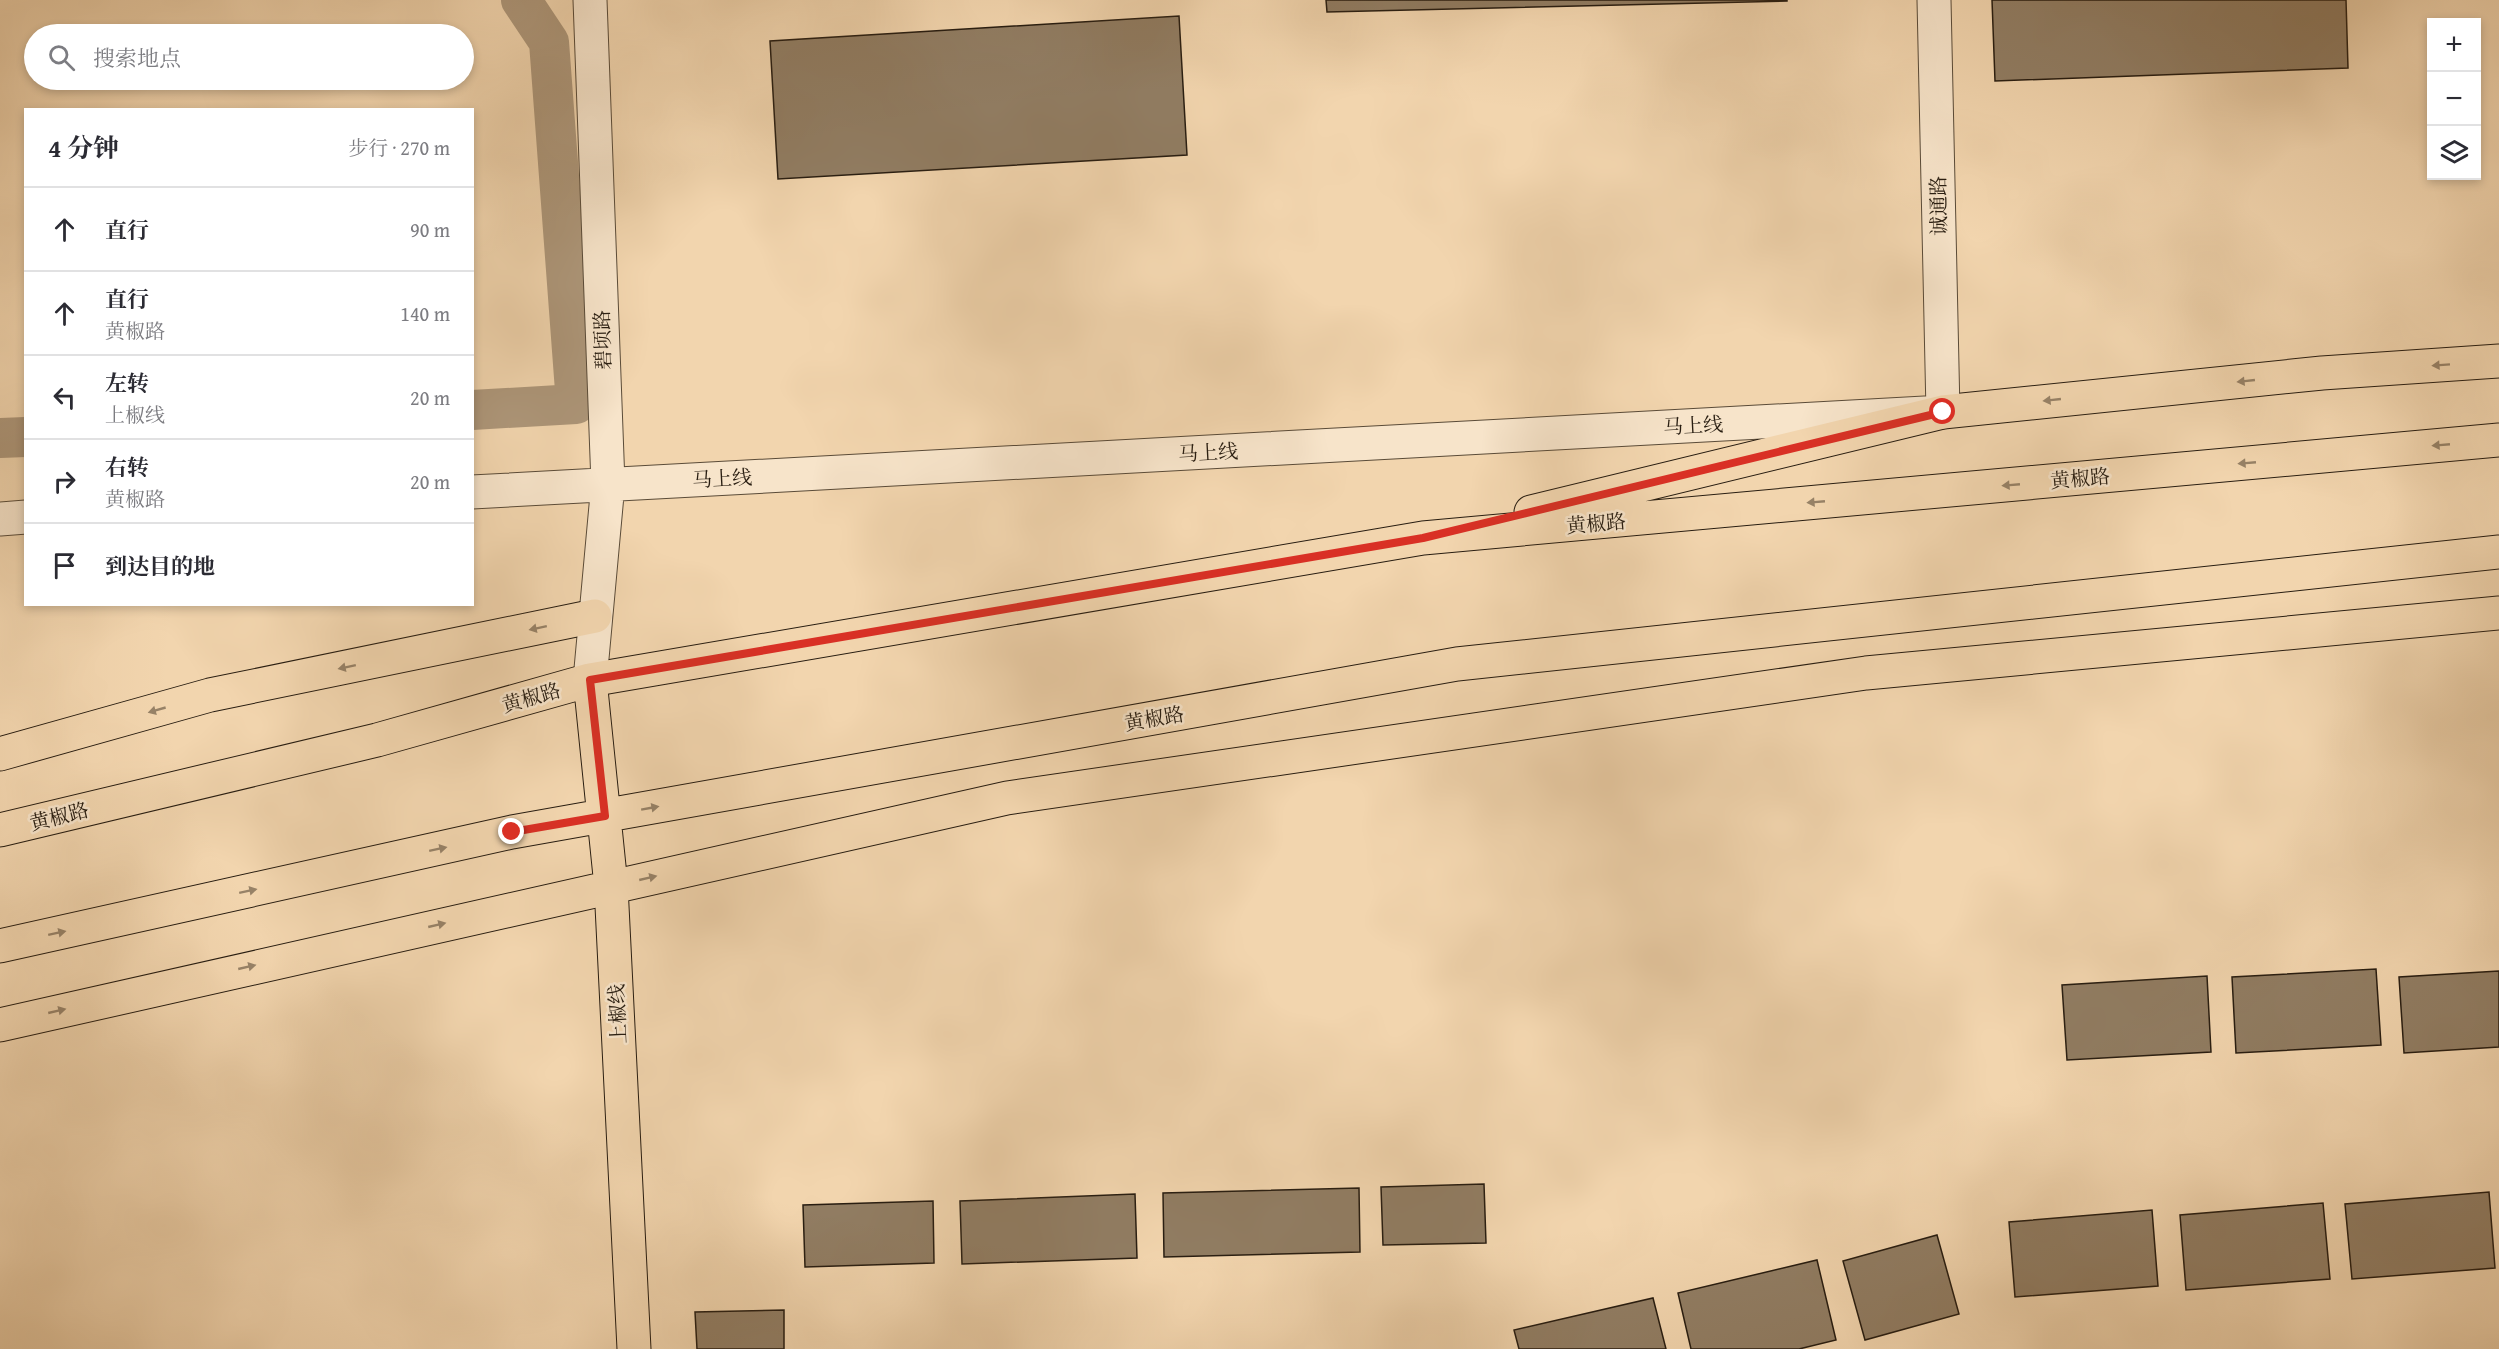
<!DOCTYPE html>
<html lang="zh">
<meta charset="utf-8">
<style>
body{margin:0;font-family:"Gentium Book Plus","Noto Serif SC",serif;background:#f2f2f3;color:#2b2b33}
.controls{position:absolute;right:18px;top:18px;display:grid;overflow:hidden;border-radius:0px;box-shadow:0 3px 9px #0003}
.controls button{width:54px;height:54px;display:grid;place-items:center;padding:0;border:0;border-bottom:2px solid #e1e1e2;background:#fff;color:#2b2b33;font:30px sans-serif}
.stop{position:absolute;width:18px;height:18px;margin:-14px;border:4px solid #d93025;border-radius:50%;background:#fff}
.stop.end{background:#d93025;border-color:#fff;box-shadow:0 2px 6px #0008}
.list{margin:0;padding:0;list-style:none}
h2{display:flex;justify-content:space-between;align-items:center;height:78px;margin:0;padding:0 24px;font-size:26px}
h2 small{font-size:20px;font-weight:400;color:#7c7c81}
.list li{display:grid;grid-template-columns:39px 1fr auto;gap:18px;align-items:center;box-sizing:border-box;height:84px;padding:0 24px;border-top:2px solid #e1e1e2}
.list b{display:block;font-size:22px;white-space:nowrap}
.list p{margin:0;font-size:20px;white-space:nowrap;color:#7c7c81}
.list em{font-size:20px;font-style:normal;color:#7c7c81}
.icon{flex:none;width:33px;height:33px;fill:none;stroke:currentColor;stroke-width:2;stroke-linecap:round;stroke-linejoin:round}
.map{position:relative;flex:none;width:2499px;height:1349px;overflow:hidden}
.search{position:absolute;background:#fff;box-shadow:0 3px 9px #0003;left:24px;top:24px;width:450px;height:66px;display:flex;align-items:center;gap:15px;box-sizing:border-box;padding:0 21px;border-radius:33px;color:#7c7c81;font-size:22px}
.panel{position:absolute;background:#fff;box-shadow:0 3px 9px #0003;left:24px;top:108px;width:450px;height:498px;border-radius:0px}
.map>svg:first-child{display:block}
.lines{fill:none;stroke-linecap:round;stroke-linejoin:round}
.canal{stroke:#ad9679;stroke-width:40}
.building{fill:#917d63;stroke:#281d11;stroke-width:1.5}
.minor-casing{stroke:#5a4b38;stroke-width:35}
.major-casing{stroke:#281d11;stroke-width:35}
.minor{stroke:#f7e4ca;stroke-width:33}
.major{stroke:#f2d5ae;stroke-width:33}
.oneway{fill:#978267}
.route{stroke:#d93025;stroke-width:8}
.labels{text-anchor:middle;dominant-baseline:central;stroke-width:5;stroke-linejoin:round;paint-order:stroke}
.street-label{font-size:20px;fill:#281d11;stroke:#f7e4ca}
</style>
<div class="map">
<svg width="2499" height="1349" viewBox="0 0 2499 1349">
<rect width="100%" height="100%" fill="#f2d5ae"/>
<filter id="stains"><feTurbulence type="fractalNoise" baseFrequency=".00333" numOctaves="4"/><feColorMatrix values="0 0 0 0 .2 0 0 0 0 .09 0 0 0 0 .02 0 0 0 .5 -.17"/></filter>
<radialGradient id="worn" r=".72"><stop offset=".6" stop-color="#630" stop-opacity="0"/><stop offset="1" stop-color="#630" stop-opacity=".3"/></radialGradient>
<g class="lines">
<path class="canal" d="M 472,410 L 576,404 L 549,42 L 521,0
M 0,438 L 26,437"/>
</g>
<path class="building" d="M 1326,0 L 1787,0 L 1787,1 L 1327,12 Z
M 1992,0 L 2346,0 L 2348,68 L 1995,81 Z
M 1179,16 L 1187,155 L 778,179 L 770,41 Z
M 2376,969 L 2381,1045 L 2236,1053 L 2232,977 Z
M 2499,971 L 2499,1047 L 2404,1053 L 2399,977 Z
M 2207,976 L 2211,1052 L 2067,1060 L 2062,985 Z
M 1484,1184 L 1486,1243 L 1383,1245 L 1381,1187 Z
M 1359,1188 L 1360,1252 L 1164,1257 L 1163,1193 Z
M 2489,1192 L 2495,1268 L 2352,1279 L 2345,1204 Z
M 1135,1194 L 1137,1258 L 962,1264 L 960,1201 Z
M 933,1201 L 934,1263 L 805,1267 L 803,1205 Z
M 2323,1203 L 2330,1279 L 2186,1290 L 2180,1215 Z
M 2152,1210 L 2158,1286 L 2015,1297 L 2009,1222 Z
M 1937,1235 L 1959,1314 L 1865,1340 L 1843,1261 Z
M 1817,1260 L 1836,1340 L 1799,1349 L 1691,1349 L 1678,1293 Z
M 1653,1298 L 1666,1349 L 1519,1349 L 1514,1330 Z
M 784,1310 L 784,1349 L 697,1349 L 695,1312 Z"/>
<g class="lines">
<g class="minor-casing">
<path id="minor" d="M 472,492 L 1943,412 L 1934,0
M 0,519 L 26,517
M 590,680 L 608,484 L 590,0"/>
</g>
<g class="major-casing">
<path id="major" d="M 1531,512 L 1943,412 L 2322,373 L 2499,361
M 590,680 L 611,886 L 634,1349
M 0,754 L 210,695 L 595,616
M 0,830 L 377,740 L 590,680 L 1423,538 L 2499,440
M 0,946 L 512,832 L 1457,664 L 2499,552
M 0,1025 L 1007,798 L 1866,673 L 2499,613"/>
</g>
<use href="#minor" class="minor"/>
<use href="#major" class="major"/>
</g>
<defs><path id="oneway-solid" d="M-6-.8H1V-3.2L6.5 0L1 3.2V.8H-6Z" transform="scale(1.5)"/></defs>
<g class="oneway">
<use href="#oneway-solid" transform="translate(2441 365) rotate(176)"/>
<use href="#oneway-solid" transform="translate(2246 381) rotate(174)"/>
<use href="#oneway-solid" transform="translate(2052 400) rotate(174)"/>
<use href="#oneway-solid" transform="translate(2441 445) rotate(175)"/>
<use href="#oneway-solid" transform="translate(2247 463) rotate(175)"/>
<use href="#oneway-solid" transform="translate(2011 485) rotate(175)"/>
<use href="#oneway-solid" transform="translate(1816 502) rotate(175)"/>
<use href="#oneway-solid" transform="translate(538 628) rotate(168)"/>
<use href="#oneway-solid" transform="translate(347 667) rotate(168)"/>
<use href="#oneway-solid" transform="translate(157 710) rotate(164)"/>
<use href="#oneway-solid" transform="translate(650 808) rotate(-10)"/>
<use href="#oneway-solid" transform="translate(438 849) rotate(-12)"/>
<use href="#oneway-solid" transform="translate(648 878) rotate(-13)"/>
<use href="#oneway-solid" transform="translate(248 891) rotate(-12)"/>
<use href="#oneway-solid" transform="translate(437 925) rotate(-13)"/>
<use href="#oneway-solid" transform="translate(57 933) rotate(-12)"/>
<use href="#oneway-solid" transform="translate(247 967) rotate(-13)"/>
<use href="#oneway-solid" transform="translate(57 1011) rotate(-13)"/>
</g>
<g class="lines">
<path class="route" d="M 512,832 L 605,816 L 590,680 L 1423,538 L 1943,412"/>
</g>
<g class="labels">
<g class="street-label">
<text transform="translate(1938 206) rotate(-91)">诚通路</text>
<text transform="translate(602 340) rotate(-92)">碧顷路</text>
<text transform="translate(1693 425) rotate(-3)">马上线</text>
<text transform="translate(1208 452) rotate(-3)">马上线</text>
<text transform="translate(722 478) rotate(-3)">马上线</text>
<text transform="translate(2080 478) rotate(-5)">黄椒路</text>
<text transform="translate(1596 523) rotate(-5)">黄椒路</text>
<text transform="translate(531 697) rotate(-16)">黄椒路</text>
<text transform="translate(1154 718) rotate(-10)">黄椒路</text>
<text transform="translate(59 816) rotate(-14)">黄椒路</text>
<text transform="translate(617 1014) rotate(-93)">上椒线</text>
</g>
</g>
<rect width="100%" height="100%" filter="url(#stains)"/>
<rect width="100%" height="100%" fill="url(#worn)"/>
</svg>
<div class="controls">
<button>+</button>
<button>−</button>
<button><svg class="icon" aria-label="layers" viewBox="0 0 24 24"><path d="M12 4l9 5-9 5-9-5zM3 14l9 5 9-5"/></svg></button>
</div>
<div class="stop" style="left:1943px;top:412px"></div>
<div class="stop end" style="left:512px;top:832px"></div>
<div class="search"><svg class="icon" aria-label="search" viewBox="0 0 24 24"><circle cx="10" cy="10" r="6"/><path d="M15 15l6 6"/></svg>搜索地点</div>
<section class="panel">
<h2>4 分钟<small>步行 · 270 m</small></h2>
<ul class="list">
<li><svg class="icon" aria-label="ahead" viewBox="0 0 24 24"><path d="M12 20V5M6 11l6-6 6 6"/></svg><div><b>直行</b></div><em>90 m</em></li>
<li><svg class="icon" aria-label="ahead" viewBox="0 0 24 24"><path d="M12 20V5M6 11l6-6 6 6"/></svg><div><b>直行</b><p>黄椒路</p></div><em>140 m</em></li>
<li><svg class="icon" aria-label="left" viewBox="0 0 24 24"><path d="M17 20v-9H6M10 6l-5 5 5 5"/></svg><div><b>左转</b><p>上椒线</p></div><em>20 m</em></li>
<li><svg class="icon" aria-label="right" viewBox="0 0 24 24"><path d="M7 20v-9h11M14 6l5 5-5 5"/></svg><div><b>右转</b><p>黄椒路</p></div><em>20 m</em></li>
<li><svg class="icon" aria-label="arrive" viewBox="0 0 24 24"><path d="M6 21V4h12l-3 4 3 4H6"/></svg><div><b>到达目的地</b></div></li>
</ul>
</section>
</div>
